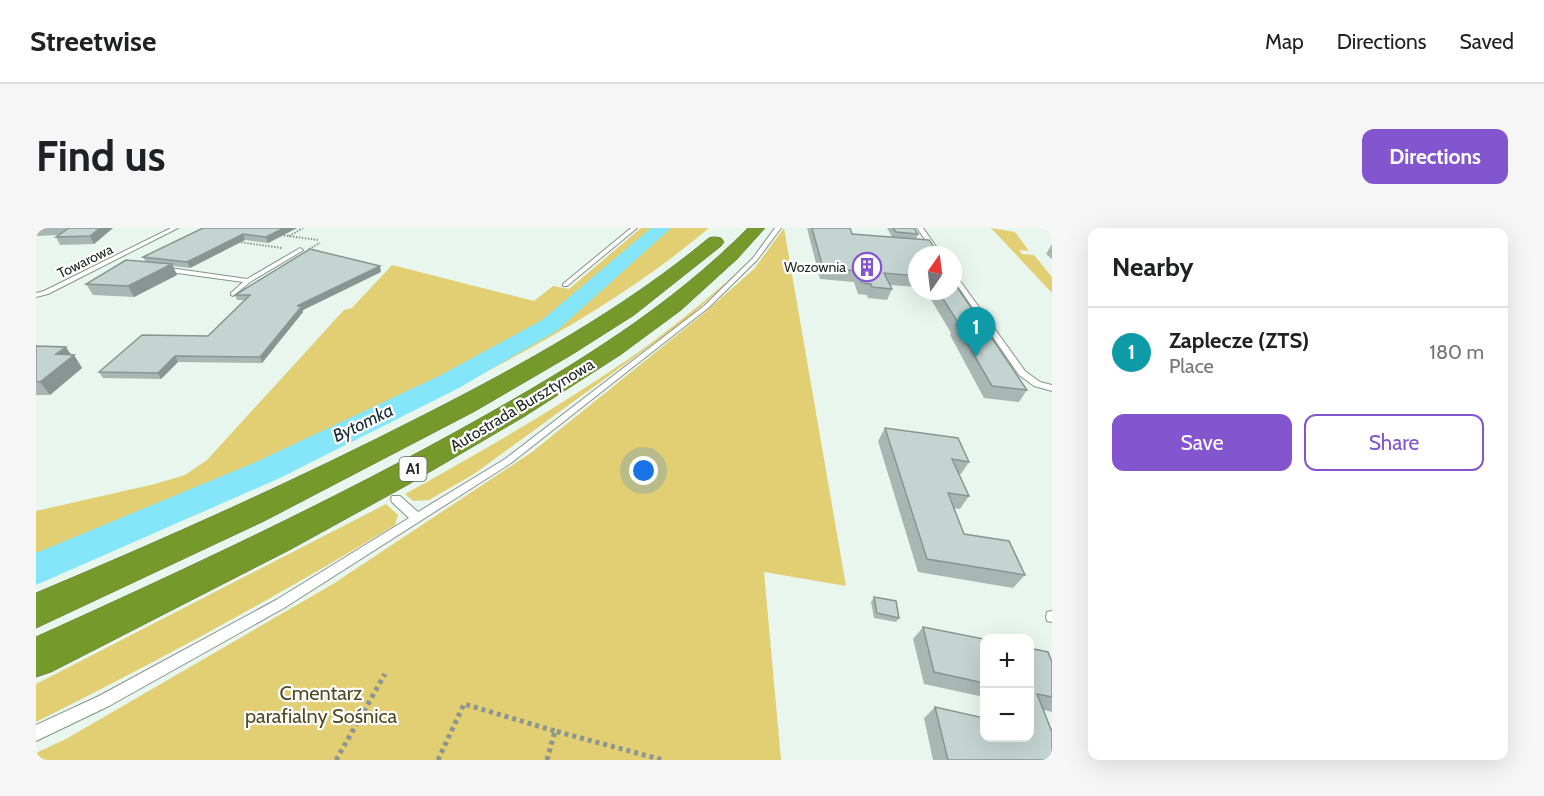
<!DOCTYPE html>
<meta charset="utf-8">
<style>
body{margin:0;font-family:Cabin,sans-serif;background:#f6f6f6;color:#202124}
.controls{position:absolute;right:18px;bottom:18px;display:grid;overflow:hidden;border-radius:12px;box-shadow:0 6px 24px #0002}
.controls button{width:54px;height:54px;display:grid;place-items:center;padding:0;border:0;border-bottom:2px solid #e0e0e0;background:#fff;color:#202124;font:30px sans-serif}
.compass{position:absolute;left:872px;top:18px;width:54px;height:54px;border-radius:50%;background:#fff;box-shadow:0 6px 24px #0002;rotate:14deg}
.you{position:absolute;left:608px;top:243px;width:21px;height:21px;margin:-15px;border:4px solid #fff;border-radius:50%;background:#1a73e8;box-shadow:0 0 0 9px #1a73e833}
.badge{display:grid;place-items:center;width:39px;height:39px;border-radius:50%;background:#8355ce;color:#fff;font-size:20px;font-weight:700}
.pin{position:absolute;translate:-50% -50px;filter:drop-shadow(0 2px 3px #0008)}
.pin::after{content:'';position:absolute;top:32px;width:21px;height:18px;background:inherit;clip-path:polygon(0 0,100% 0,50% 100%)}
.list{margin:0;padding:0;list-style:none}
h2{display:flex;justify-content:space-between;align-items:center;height:78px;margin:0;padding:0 24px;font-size:26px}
h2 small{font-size:20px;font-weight:400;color:#757577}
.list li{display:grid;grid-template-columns:39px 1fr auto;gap:18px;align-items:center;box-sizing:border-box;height:90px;padding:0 24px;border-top:2px solid #e0e0e0}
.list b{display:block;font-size:22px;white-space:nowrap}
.list p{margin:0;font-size:20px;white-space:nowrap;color:#757577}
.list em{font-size:20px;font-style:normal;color:#757577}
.actions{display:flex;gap:12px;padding:18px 24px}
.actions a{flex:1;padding:14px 0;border:2px solid #8355ce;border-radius:12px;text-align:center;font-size:21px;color:#8355ce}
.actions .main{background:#8355ce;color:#fff}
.map{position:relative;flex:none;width:1016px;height:532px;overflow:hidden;border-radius:12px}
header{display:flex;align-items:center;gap:36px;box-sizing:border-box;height:84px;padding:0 30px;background:#fff;border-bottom:2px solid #e0e0e0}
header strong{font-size:28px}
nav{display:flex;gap:33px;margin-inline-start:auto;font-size:21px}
.intro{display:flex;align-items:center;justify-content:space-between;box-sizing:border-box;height:144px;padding:0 36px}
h1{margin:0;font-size:42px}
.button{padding:15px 27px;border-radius:12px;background:#8355ce;color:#fff;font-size:21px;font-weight:700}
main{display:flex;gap:36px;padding:0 36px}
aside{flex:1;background:#fff;border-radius:12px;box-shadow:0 6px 24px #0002}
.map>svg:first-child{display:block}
.green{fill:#e2ce73}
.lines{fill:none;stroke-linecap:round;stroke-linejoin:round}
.river{fill:#86e6f9;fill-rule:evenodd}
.lane-casing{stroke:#87938a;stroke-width:2}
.highway-casing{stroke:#587129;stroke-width:1}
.path-far1{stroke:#8c958e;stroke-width:2;stroke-dasharray:1.5 1.5;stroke-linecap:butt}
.path{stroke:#8c958e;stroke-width:5;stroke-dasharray:4 4;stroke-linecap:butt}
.lane{fill:#fff;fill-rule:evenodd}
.highway{fill:#75992b;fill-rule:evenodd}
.wall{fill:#a9b7b4}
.shaded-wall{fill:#899592}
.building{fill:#c4d5d1;stroke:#899592;stroke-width:1.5}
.labels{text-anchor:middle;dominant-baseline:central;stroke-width:4.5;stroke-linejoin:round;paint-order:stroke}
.far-street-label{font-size:14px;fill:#232824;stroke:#fff}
.far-poi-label{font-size:14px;fill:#232824;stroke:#fff;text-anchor:end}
.shield{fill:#fff;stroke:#656866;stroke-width:1.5}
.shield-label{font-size:15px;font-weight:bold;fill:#232824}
.street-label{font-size:16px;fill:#232824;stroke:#fff}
.water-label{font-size:18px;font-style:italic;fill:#172d32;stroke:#fff}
.near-park-label{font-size:20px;fill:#514921;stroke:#fff}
</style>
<header>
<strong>Streetwise</strong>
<nav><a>Map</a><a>Directions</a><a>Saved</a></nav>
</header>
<div class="intro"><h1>Find us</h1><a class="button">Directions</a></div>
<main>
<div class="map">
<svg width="1016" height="532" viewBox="0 0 1016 532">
<rect width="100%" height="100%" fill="#e9f6ed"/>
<path class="green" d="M 605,0 L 673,0 C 577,81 465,138 352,193 C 236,249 118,301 0,351 L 0,283 L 119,256 L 149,247 L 171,232 L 308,82 L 316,80 L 356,37 L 498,73 L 517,58 L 533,61 Z
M 748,0 L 810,358 L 728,344 L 745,532 L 0,532 L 0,525 L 30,511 L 297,356 L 496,224 L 667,86 L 718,41 Z
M 955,0 L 979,4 L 993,23 L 983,22 L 986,26 L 998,27 L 1016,49 L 1016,65 Z
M 710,37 L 651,91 L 438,246 L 393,272 L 377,273 L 369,266 C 443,225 518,182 588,134 C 631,105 671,71 710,37 Z
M 350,276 L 362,287 L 359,297 C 242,368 122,433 0,494 L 0,456 Z"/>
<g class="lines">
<path class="river" d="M 615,0 L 635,0 L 522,102 L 423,160 L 244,250 L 0,357 L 0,325 L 220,234 L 403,148 L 506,92 Z"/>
<g class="lane-casing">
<path id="lane" d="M 135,0 L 142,0 L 12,66 L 0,69 L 0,65 L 8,63 Z
M 595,0 L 601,0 L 531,58 L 527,58 L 527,56 Z
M 739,0 L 745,0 L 721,32 L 672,80 L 475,235 L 248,380 L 73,478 L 0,513 L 0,497 L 63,468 L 240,372 L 373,290 L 356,274 L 355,271 L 356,268 L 364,268 L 382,284 L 469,231 L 668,78 L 717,30 Z
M 881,0 L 887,0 L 906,27 L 900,27 Z
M 264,20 L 267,22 L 266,23 L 214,54 L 197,68 L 195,67 L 195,65 L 207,54 L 127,43 L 124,41 L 127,39 L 211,51 Z
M 917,45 L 919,46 L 989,143 L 1004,154 L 1016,157 L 1016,163 L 998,158 L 983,147 L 917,51 Z
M 1016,383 L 1016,394 L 1011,393 L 1010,389 L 1011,384 Z"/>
</g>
<g class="highway-casing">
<path id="highway" d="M 712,0 L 729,0 L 701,31 L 645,82 L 584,127 L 489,188 L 373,256 L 255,321 L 15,444 L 0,449 L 0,409 C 150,341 299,272 443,191 C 539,137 634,79 712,0 Z
M 679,9 L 685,10 L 688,14 L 685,18 L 598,87 L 535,127 L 439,183 L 228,293 L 0,400 L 0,365 C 131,310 261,252 388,187 C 488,136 586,82 673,10 Z"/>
</g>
<path class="path-far1" d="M 245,7 L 282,12
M 253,8 L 267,0
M 206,12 L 203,14 L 246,20
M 273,21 L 284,15"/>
<path class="path" d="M 300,532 L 349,446
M 402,532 L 428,476 L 519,503
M 511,532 L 519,503 L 627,532"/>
<use href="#lane" class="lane"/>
<use href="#highway" class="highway"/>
</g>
<path class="wall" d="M 0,0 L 77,0 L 58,16 L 24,17 L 20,9 L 23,7 L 0,8 Z
M 261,0 L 232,15 L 209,12 L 154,40 L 137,38 L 141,47 L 98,69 L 57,67 L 50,56 L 110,34 L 107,29 L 157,5 Z
M 771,0 L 814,0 L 816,6 L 856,9 L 851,0 L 878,0 L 882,6 L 880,11 L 881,59 L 854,57 L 856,61 L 851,72 L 832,70 L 831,67 L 822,66 L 818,54 L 784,51 Z
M 1016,16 L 1016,31 L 1010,26 Z
M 345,44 L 267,82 L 267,84 L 226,135 L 142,134 L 125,151 L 67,150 L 63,144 L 172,108 L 209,72 L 201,72 L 199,67 Z
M 917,45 L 922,52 L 920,57 L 991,162 L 983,174 L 948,170 L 914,107 L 915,105 L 890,63 L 917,63 Z
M 0,118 L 38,127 L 46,140 L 14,167 L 0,167 Z
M 849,200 L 933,234 L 925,246 L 923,246 L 933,268 L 924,281 L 918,280 L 928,306 L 989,347 L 977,360 L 882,344 L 842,213 Z
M 838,369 L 863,390 L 860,394 L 838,390 L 835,374 Z
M 887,399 L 948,411 L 948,469 L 888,456 L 877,411 Z
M 993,420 L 1016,434 L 1016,484 L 1008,482 L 1016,532 L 897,532 L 888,490 L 899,479 L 993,510 Z"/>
<path class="shaded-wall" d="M 64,0 L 77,0 L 58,16 L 54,8 Z
M 248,0 L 261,0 L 232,15 L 230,9 Z
M 207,6 L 209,12 L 154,40 L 151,34 Z
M 136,36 L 141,47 L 98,69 L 92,58 Z
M 344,38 L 345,44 L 267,82 L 267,84 L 226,135 L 224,129 L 261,78 Z
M 30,119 L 36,128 L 38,127 L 46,140 L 14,167 L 4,154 L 20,126 Z
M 139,128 L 142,134 L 125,151 L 122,145 Z"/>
<path class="building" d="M 33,0 L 64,0 L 54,8 L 20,9 Z
M 167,0 L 248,0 L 230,9 L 207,6 L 151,34 L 107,29 Z
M 776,0 L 814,0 L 816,6 L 893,12 L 904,27 L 881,27 L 881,48 L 848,45 L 856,61 L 836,59 L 835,56 L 826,55 L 822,43 L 787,40 Z
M 857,0 L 878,0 L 882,6 L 860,4 Z
M 274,21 L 344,38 L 261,78 L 266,78 L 224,129 L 139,128 L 122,145 L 63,144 L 106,107 L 172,108 L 214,67 L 199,67 Z
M 90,32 L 136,36 L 92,58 L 50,56 Z
M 917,45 L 922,52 L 917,52 Z
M 917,53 L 991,162 L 956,158 L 920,96 L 923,96 L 902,63 L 917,63 Z
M 0,118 L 30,119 L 20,126 L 38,127 L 4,154 L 0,153 Z
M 849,200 L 922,210 L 933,234 L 916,231 L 933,268 L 912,265 L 928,306 L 973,313 L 989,347 L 891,331 Z
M 838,369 L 860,373 L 863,390 L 841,385 Z
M 887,399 L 948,411 L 948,455 L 898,444 Z
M 993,420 L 1012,424 L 1016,434 L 1016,469 L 1001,466 L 1016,504 L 1016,532 L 912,532 L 899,479 L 948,490 L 948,510 L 993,510 Z"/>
<defs>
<g id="building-ring" transform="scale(1.5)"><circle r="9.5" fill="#fff" stroke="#8355ce" stroke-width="1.5"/><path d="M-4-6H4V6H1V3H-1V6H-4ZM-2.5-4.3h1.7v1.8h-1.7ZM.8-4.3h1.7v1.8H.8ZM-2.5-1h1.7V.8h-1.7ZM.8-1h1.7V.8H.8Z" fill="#8355ce"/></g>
</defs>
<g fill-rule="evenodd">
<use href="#building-ring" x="831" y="39"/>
</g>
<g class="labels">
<g class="far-street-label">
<text transform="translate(49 33) rotate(-26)">Towarowa</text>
</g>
<g class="far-poi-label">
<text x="810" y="39">Wozownia</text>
</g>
<rect class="shield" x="363.5" y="229" width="27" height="24" rx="4.5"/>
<g class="shield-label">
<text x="377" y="241">A1</text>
</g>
<g class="street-label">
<text transform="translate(486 177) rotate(-31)">Autostrada Bursztynowa</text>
</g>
<g class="water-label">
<text transform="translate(327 195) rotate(-26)">Bytomka</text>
</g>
<g class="near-park-label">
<text x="285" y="465">Cmentarz<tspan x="285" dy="23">parafialny Sośnica</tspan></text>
</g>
</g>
</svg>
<div class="controls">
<button>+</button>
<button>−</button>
</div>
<svg class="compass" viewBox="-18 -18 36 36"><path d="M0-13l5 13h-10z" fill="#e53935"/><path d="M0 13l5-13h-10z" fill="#757577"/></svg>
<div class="you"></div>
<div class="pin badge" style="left:940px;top:129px;background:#0f9aa8">1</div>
</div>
<aside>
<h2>Nearby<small></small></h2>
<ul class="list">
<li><span class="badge" style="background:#0f9aa8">1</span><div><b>Zaplecze (ZTS)</b><p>Place</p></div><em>180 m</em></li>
</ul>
<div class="actions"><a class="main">Save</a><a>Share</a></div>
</aside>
</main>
